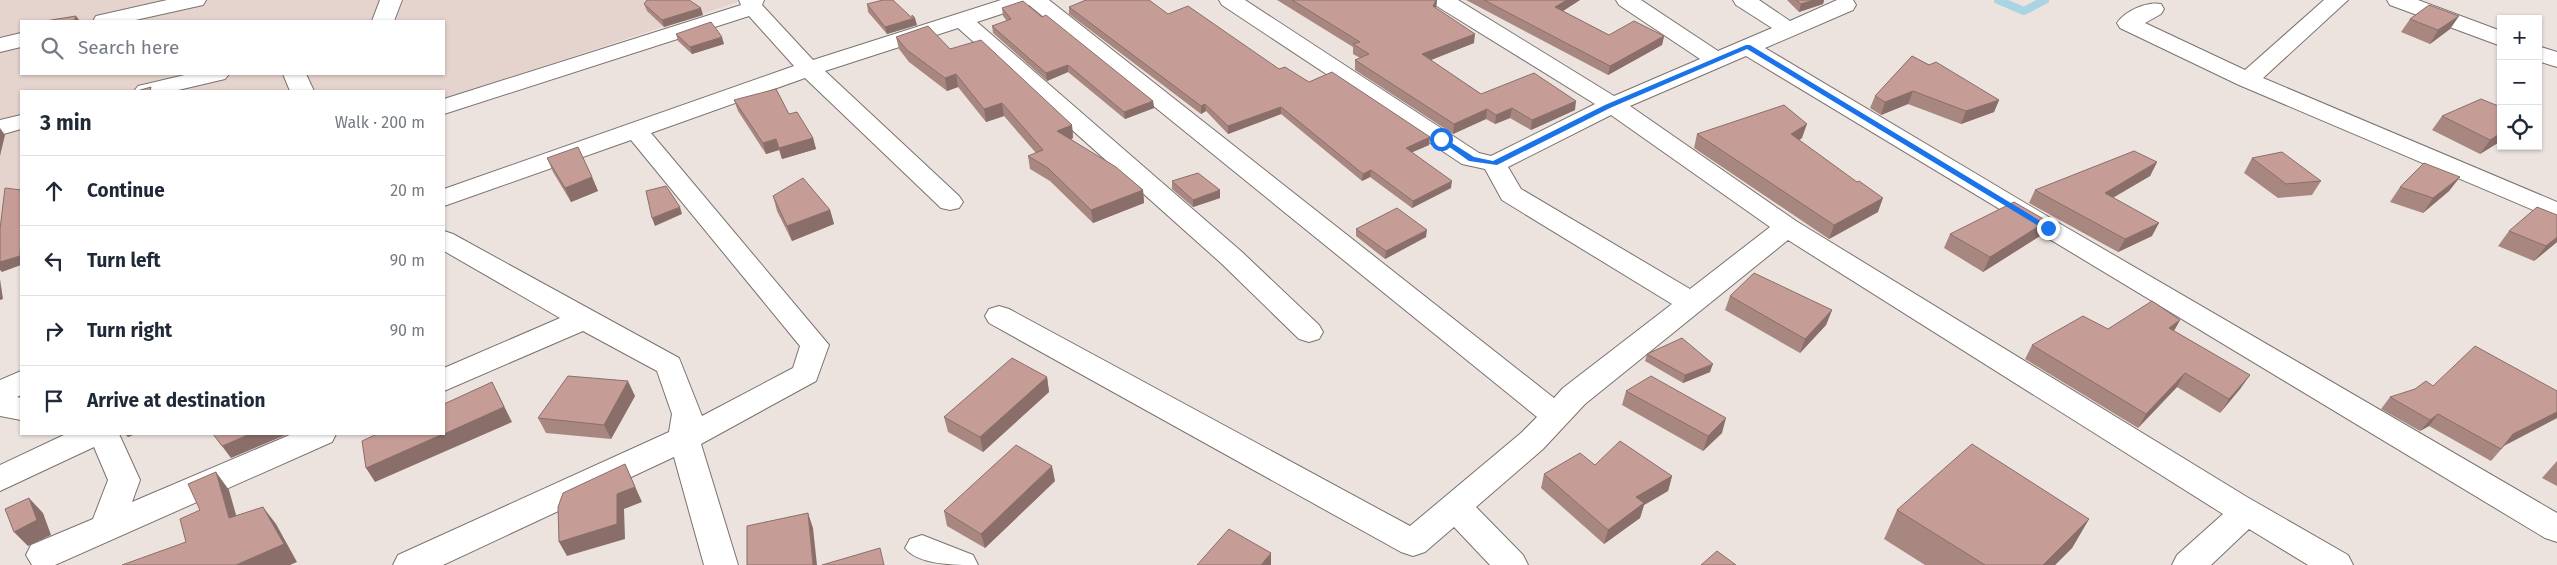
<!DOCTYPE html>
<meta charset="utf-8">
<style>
body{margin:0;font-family:"Fira Sans",sans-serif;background:#f2f2f3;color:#1f2937}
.controls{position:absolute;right:15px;top:15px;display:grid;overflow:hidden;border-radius:0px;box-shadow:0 1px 4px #0004}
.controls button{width:45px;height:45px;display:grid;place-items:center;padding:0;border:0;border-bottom:1px solid #e0e1e3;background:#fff;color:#1f2937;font:25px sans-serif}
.stop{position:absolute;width:15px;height:15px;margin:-11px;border:4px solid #1a73e8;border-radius:50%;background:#fff}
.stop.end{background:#1a73e8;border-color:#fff;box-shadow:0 1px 5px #0008}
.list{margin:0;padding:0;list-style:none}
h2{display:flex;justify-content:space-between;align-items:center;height:65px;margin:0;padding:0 20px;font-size:21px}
h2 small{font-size:16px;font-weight:400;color:#747a83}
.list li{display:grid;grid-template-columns:32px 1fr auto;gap:15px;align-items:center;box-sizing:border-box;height:70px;padding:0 20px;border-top:1px solid #e0e1e3}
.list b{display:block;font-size:19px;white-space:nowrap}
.list em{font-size:16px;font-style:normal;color:#747a83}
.icon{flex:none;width:28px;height:28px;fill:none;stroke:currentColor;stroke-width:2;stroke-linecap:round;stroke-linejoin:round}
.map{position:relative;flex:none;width:2557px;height:565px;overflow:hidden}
.search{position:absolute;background:#fff;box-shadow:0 1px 4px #0004;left:20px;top:20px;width:425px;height:55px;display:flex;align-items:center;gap:12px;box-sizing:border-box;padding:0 18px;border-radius:0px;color:#747a83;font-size:19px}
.panel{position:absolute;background:#fff;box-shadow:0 1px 4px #0004;left:20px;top:90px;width:425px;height:345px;border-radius:0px}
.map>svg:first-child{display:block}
.built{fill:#e5d4cd;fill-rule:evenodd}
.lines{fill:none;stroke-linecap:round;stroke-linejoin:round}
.stream{stroke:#a9d4e2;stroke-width:8}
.minor-casing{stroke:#7a726f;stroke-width:2}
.minor{fill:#fff;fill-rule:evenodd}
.wall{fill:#a98781}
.shaded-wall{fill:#8a6e69}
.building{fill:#c59d96;stroke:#8a6e69}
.route{fill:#1a73e8}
</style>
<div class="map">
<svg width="2557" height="565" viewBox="0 0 2557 565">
<rect width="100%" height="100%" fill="#ece3df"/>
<path class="built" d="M 0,0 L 744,0 L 444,99 L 444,91 L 21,91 L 21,238 L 0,245 ZM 21,21 L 444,21 L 444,74 L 21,74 Z"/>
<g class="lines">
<path class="stream" d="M 1998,0 L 2024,11 L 2045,0"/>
<g class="minor-casing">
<path id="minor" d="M 167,0 L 206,0 L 203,5 L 131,21 L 93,21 L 96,16 Z
M 380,0 L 402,0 L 394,21 L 372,21 Z
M 739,0 L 764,0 L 762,5 L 813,60 L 1001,0 L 1049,0 L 1554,398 L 1563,388 L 1672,304 L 1502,200 L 1485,169 L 1462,164 L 1222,5 L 1219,0 L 1245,0 L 1479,153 L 1491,156 L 1595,104 L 1435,5 L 1432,0 L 1458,0 L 1614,96 L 1700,59 L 1619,5 L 1616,0 L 1641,0 L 1718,51 L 1772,28 L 1736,5 L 1733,0 L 1759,0 L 1790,21 L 1837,0 L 1853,0 L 1856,5 L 1853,10 L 1765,48 L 2057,222 L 2557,513 L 2557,542 L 2545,538 L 1746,56 L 1630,106 L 1796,221 L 2247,497 L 2348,555 L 2353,565 L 2308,565 L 2249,529 L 2211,565 L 2172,565 L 2177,555 L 2223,514 L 1788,240 L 1585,404 L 1543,449 L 1476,507 L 1523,555 L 1528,565 L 1490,565 L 1454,527 L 1425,552 L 1413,556 L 1401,552 L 989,323 L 985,316 L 989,309 L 999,306 L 1009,309 L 1410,526 L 1521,433 L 1537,417 L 1029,5 L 977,22 L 1242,252 L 1319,325 L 1323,332 L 1319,339 L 1309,342 L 1299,339 L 1222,264 L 958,28 L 825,71 L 959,196 L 963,202 L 959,208 L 950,210 L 941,208 L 805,78 L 651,133 L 829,345 L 816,381 L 701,444 L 738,565 L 704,565 L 674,457 L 443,565 L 393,565 L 398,555 L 669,432 L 672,414 L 657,371 L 583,331 L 444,391 L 444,368 L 560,318 L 444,251 L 444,231 L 453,234 L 679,358 L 702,416 L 793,368 L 800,346 L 631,140 L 444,206 L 444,189 L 794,66 L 749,16 L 444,114 L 444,99 L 741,5 ZM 1611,115 L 1770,227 L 1690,289 L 1521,189 L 1508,167 Z
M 2324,0 L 2348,0 L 2263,78 L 2557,202 L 2557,220 L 2239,85 L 2120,28 L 2117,23 C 2125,11 2147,1 2161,4 L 2164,9 L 2161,14 L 2145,23 L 2245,70 Z
M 2387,0 L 2418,0 L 2501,31 L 2501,46 L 2390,5 Z
M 21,33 L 21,47 L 0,52 L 0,38 Z
M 2538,46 L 2557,52 L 2557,67 L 2538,61 Z
M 189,74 L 229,74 L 225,79 L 174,91 L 134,91 L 138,86 Z
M 283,74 L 306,74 L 314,91 L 290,91 Z
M 21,115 L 21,129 L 0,135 L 0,120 Z
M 21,371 L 21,395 L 17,397 L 21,398 L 21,420 L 0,416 L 0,380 Z
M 66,434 L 119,434 L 140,480 L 132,502 L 292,434 L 336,434 L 332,442 L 55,565 L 32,565 L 26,555 L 31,545 L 93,519 L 108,480 L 94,447 L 0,491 L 0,465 Z
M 922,535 L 973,555 L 978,565 C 954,565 918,565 905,548 L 910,539 Z"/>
</g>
<use href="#minor" class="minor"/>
</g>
<path class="wall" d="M 1277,0 L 1437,0 L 1436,8 L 1474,43 L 1430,60 L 1481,94 L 1575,110 L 1531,130 L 1510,118 L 1495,124 L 1486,119 L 1453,134 L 1355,70 L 1355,60 L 1360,58 L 1353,54 L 1353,47 Z
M 1466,0 L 1580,0 L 1562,11 L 1609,35 L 1664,36 L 1662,45 L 1608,75 Z
M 1787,0 L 1824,0 L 1823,4 L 1799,12 Z
M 644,4 L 703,15 L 664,27 L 647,11 Z
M 867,4 L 912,18 L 917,25 L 887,34 L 868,12 Z
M 1069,7 L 1168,14 L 1279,69 L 1430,137 L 1429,145 L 1412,152 L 1451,188 L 1412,208 L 1370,177 L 1362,181 L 1281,114 L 1228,134 L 1206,111 L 1201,114 L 1069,14 Z
M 1002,8 L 1042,17 L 1153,101 L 1154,108 L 1125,119 L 1068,72 L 1047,81 L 993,33 L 992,26 L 1007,21 L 1003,16 Z
M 2459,16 L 2450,29 L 2430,44 L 2401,32 L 2410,19 Z
M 676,34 L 724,44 L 692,54 L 678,41 Z
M 896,37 L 950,49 L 1072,125 L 1073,138 L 1071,139 L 1143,190 L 1144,203 L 1093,223 L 1050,181 L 1030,169 L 1028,156 L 1036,153 L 1004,116 L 986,122 L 958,87 L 947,91 L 909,62 L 899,49 Z
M 1912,56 L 1999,100 L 1994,112 L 1961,124 L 1908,104 L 1881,115 L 1870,108 L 1875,96 Z
M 734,100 L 789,114 L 813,138 L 816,149 L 782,159 L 779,150 L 766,154 L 738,111 Z
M 2442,116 L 2501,141 L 2480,154 L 2432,130 Z
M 1697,134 L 1802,138 L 1799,140 L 1878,212 L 1829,239 L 1694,148 Z
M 547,158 L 592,177 L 598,191 L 571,202 L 553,172 Z
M 2252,158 L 2321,181 L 2312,195 L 2278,198 L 2244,173 Z
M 2157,162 L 2150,176 L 2113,198 L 2152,236 L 2118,252 L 2029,203 L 2035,190 Z
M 2460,177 L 2449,191 L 2423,213 L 2390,202 L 2400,187 Z
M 1172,181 L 1220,198 L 1193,207 L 1172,189 Z
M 773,196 L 830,210 L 834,224 L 792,241 L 777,211 Z
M 1356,229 L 1426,237 L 1385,259 L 1356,236 Z
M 2509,231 L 2557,242 L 2534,261 L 2498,246 Z
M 1950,234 L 2040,236 L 1983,272 L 1944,248 Z
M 1730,296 L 1832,310 L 1826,325 L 1800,353 L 1725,310 Z
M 2180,320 L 2174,331 L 2250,375 L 2240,389 L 2220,413 L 2177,387 L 2138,428 L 2025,359 L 2032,345 L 2108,329 Z
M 1647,354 L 1710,372 L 1683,383 L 1645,361 Z
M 1047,377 L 1049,392 L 983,452 L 948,432 L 944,417 Z
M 2433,386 L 2557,391 L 2557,418 L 2504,446 L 2491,461 L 2429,426 L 2420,431 L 2381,409 L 2390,397 Z
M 1626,391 L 1722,433 L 1703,451 L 1622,405 Z
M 635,396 L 611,439 L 546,433 L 538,418 Z
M 2557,461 L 2557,486 L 2542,478 Z
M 1544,474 L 1672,476 L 1668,491 L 1644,505 L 1640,518 L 1604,544 L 1541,488 Z
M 1055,481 L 985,548 L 947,526 L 944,511 Z
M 1897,510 L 2089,519 L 2072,548 L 2055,565 L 1925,565 L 1884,539 Z"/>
<path class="shaded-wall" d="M 1436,0 L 1437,0 L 1436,8 L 1433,6 Z
M 1567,0 L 1580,0 L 1554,17 L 1555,7 Z
M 1814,0 L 1824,0 L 1823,4 L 1799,12 L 1801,4 Z
M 701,8 L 703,15 L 664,27 L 662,20 Z
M 76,16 L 80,21 L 74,21 Z
M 2459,16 L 2450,29 L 2430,44 L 2438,30 Z
M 915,18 L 917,25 L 887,34 L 885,27 Z
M 1475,34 L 1474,43 L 1421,64 L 1422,54 Z
M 1664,36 L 1662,45 L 1608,75 L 1610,66 Z
M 722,37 L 724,44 L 692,54 L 690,47 Z
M 1068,65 L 1068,72 L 1047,81 L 1046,73 Z
M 956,74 L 958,87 L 947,91 L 945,78 Z
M 1913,91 L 1908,104 L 1881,115 L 1885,102 Z
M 1999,100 L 1994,112 L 1961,124 L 1966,111 Z
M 1153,101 L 1154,108 L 1125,119 L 1124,112 Z
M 1576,101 L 1575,110 L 1531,130 L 1532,120 Z
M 1002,103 L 1004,116 L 986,122 L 984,109 Z
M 1205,104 L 1206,111 L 1201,114 L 1201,106 Z
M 1281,107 L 1281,114 L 1228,134 L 1228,126 Z
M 1512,108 L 1510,118 L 1495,124 L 1496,115 Z
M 1487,109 L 1486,119 L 1453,134 L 1454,124 Z
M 1807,124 L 1802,138 L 1787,148 L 1791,134 Z
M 1072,125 L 1073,138 L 1059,144 L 1057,131 Z
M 0,128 L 5,135 L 0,156 Z
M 2501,133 L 2501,141 L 2480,154 L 2490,140 Z
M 1430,137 L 1429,145 L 1406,155 L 1406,148 Z
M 813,138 L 816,149 L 782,159 L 779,148 Z
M 776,139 L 779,150 L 766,154 L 763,143 Z
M 2157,162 L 2150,176 L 2098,206 L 2105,193 Z
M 1371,170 L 1370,177 L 1362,181 L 1363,174 Z
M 592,177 L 598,191 L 571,202 L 565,188 Z
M 2460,177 L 2449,191 L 2423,213 L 2433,198 Z
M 1452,181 L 1451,188 L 1412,208 L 1413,201 Z
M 1143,190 L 1144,203 L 1093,223 L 1091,210 Z
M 1220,190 L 1220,198 L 1193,207 L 1193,200 Z
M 1883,198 L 1878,212 L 1829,239 L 1834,225 Z
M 680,207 L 682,214 L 655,226 L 652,218 Z
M 830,210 L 834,224 L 792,241 L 787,226 Z
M 2047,221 L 2040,236 L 1983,272 L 1990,257 Z
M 2159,223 L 2152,236 L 2118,252 L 2125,239 Z
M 1427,230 L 1426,237 L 1385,259 L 1386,251 Z
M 21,236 L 21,265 L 2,272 L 0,270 L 0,262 Z
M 2557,237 L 2557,242 L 2534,261 L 2546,246 Z
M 0,279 L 3,299 L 0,300 Z
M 1832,310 L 1826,325 L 1800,353 L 1805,339 Z
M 2180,320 L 2172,334 L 2169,328 Z
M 1713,364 L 1710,372 L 1683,383 L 1685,375 Z
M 2185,373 L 2177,387 L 2138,428 L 2146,414 Z
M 2250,375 L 2240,389 L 2220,413 L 2229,399 Z
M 1047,377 L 1049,392 L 983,452 L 980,437 Z
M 628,381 L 635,396 L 611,439 L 604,425 Z
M 492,382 L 512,422 L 375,482 L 366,468 Z
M 2557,412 L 2557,418 L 2503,446 L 2513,434 Z
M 2438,414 L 2429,426 L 2420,431 L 2430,420 Z
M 1726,418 L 1722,433 L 1703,451 L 1708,436 Z
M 125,434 L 136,434 L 128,437 Z
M 250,434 L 288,434 L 231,458 L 222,446 Z
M 625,464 L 642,502 L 624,509 L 625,539 L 567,556 L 559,542 L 617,494 Z
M 1052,466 L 1055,481 L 985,548 L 981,534 Z
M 216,472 L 229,490 L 242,536 L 229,518 Z
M 1672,476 L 1668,491 L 1644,505 L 1640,518 L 1604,544 L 1608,530 L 1636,497 Z
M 29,498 L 43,513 L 51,535 L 28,546 L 14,532 Z
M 263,507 L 276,524 L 297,562 L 290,565 L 236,565 Z
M 808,513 L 813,528 L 817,565 L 813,565 Z
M 2089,519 L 2072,548 L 2055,565 L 2043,565 Z
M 1271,553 L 1271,565 L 1261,565 Z"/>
<path class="building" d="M 647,0 L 689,0 L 701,8 L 662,20 L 644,4 Z
M 883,0 L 893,0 L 912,18 L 912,15 L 915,18 L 885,27 L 867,4 Z
M 1086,0 L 1149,0 L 1168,14 L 1188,6 L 1279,69 L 1285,67 L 1309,82 L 1332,72 L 1430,137 L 1406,148 L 1452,181 L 1413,201 L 1371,170 L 1363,174 L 1281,107 L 1228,126 L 1205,104 L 1201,106 L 1069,7 Z
M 1292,0 L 1436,0 L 1433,6 L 1475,34 L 1422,54 L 1481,94 L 1534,73 L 1576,101 L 1532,120 L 1512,108 L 1496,115 L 1487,109 L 1454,124 L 1355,60 L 1369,54 L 1353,44 L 1360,42 Z
M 1484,0 L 1567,0 L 1555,7 L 1609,35 L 1634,21 L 1664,36 L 1610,66 Z
M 1796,0 L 1814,0 L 1801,4 Z
M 1023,1 L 1042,17 L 1046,15 L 1153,101 L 1124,112 L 1068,65 L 1046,73 L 992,26 L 1011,19 L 1002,8 Z
M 2429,5 L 2459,16 L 2438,30 L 2410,19 Z
M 76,16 L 74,21 L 45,21 Z
M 711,22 L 722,37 L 690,47 L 676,34 Z
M 928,26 L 950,49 L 981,40 L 1072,125 L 1057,131 L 1116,167 L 1143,190 L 1091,210 L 1048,168 L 1028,156 L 1043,150 L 1002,103 L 984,109 L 956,74 L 945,78 L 907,50 L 896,37 Z
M 1912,56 L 1929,65 L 1936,62 L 1999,100 L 1966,111 L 1913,91 L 1885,102 L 1875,96 Z
M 151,87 L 150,91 L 137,91 Z
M 776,89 L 789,114 L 797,112 L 813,138 L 779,148 L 776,139 L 763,143 L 734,100 Z
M 2481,99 L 2501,107 L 2501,133 L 2490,140 L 2442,116 Z
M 1784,105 L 1807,124 L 1791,134 L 1857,182 L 1859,181 L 1883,198 L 1834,225 L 1697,134 Z
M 578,147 L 592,177 L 565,188 L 547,158 Z
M 2134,151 L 2157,162 L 2105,193 L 2159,223 L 2125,239 L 2035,190 Z
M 2282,152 L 2321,181 L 2286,184 L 2252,158 Z
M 2424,163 L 2460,177 L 2433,198 L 2400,187 Z
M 1198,173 L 1220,190 L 1193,200 L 1172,181 Z
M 803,178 L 830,210 L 787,226 L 773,196 Z
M 666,186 L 680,207 L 652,218 L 646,191 Z
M 5,188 L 21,190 L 21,236 L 20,256 L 0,262 L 0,229 Z
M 2014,202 L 2047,221 L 1990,257 L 1950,234 Z
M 2537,207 L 2557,215 L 2557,237 L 2546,246 L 2509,231 Z
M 1397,208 L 1427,230 L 1386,251 L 1356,229 Z
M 1754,273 L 1832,310 L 1805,339 L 1730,296 Z
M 2152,301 L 2180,320 L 2169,328 L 2250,375 L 2229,399 L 2185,373 L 2146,414 L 2032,345 L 2083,316 L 2108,329 Z
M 1682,338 L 1713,364 L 1685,375 L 1647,354 Z
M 2475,346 L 2557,391 L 2557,412 L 2513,434 L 2501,449 L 2438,414 L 2430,420 L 2390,397 L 2415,389 L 2426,381 L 2433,386 Z
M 1012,358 L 1047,377 L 980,437 L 944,417 Z
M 568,376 L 628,381 L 604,425 L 538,418 Z
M 1651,376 L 1726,418 L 1708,436 L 1626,391 Z
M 492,382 L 504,407 L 444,434 L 444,404 Z
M 213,434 L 250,434 L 222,446 Z
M 377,434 L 443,434 L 366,468 L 362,441 Z
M 1620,441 L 1672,476 L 1636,497 L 1644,503 L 1608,530 L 1544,474 L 1580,453 L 1595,465 Z
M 1972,444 L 2089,519 L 2043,565 L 1985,565 L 1897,510 Z
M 1016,445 L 1052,466 L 981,534 L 944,511 Z
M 625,464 L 635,487 L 617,494 L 617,524 L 559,542 L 558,507 L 563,493 Z
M 216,472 L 229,518 L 263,507 L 284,544 L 236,565 L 122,565 L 186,542 L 180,519 L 200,510 L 188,484 Z
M 29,498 L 37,520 L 14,532 L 5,509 Z
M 808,513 L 813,565 L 747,565 L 747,526 Z
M 1229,529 L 1271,553 L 1261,565 L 1197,565 Z
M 880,548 L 884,565 L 822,565 Z
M 1717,551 L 1736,565 L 1701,565 Z"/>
<path class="route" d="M 1746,45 L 1750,45 L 2052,228 L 2045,230 L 1747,49 L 1610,108 L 1497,165 L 1469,161 L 1438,139 L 1444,138 L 1474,157 L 1493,161 L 1605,105 Z"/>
</svg>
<div class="controls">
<button>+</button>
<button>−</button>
<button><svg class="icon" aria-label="locate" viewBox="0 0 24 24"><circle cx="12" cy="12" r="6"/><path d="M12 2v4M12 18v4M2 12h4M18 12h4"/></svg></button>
</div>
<div class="stop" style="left:1441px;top:139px"></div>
<div class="stop end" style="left:2048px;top:228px"></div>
<div class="search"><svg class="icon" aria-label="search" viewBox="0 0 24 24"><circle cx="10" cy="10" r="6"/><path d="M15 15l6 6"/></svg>Search here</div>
<section class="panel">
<h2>3 min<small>Walk · 200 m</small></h2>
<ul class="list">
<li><svg class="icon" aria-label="ahead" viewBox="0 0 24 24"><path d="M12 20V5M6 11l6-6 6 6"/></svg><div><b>Continue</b></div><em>20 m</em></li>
<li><svg class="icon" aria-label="left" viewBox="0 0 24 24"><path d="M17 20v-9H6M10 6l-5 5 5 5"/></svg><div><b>Turn left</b></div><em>90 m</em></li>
<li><svg class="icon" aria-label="right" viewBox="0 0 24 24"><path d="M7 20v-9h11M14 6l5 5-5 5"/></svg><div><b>Turn right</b></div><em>90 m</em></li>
<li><svg class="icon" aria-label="arrive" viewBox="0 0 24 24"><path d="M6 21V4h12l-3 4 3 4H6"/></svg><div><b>Arrive at destination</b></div></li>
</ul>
</section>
</div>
